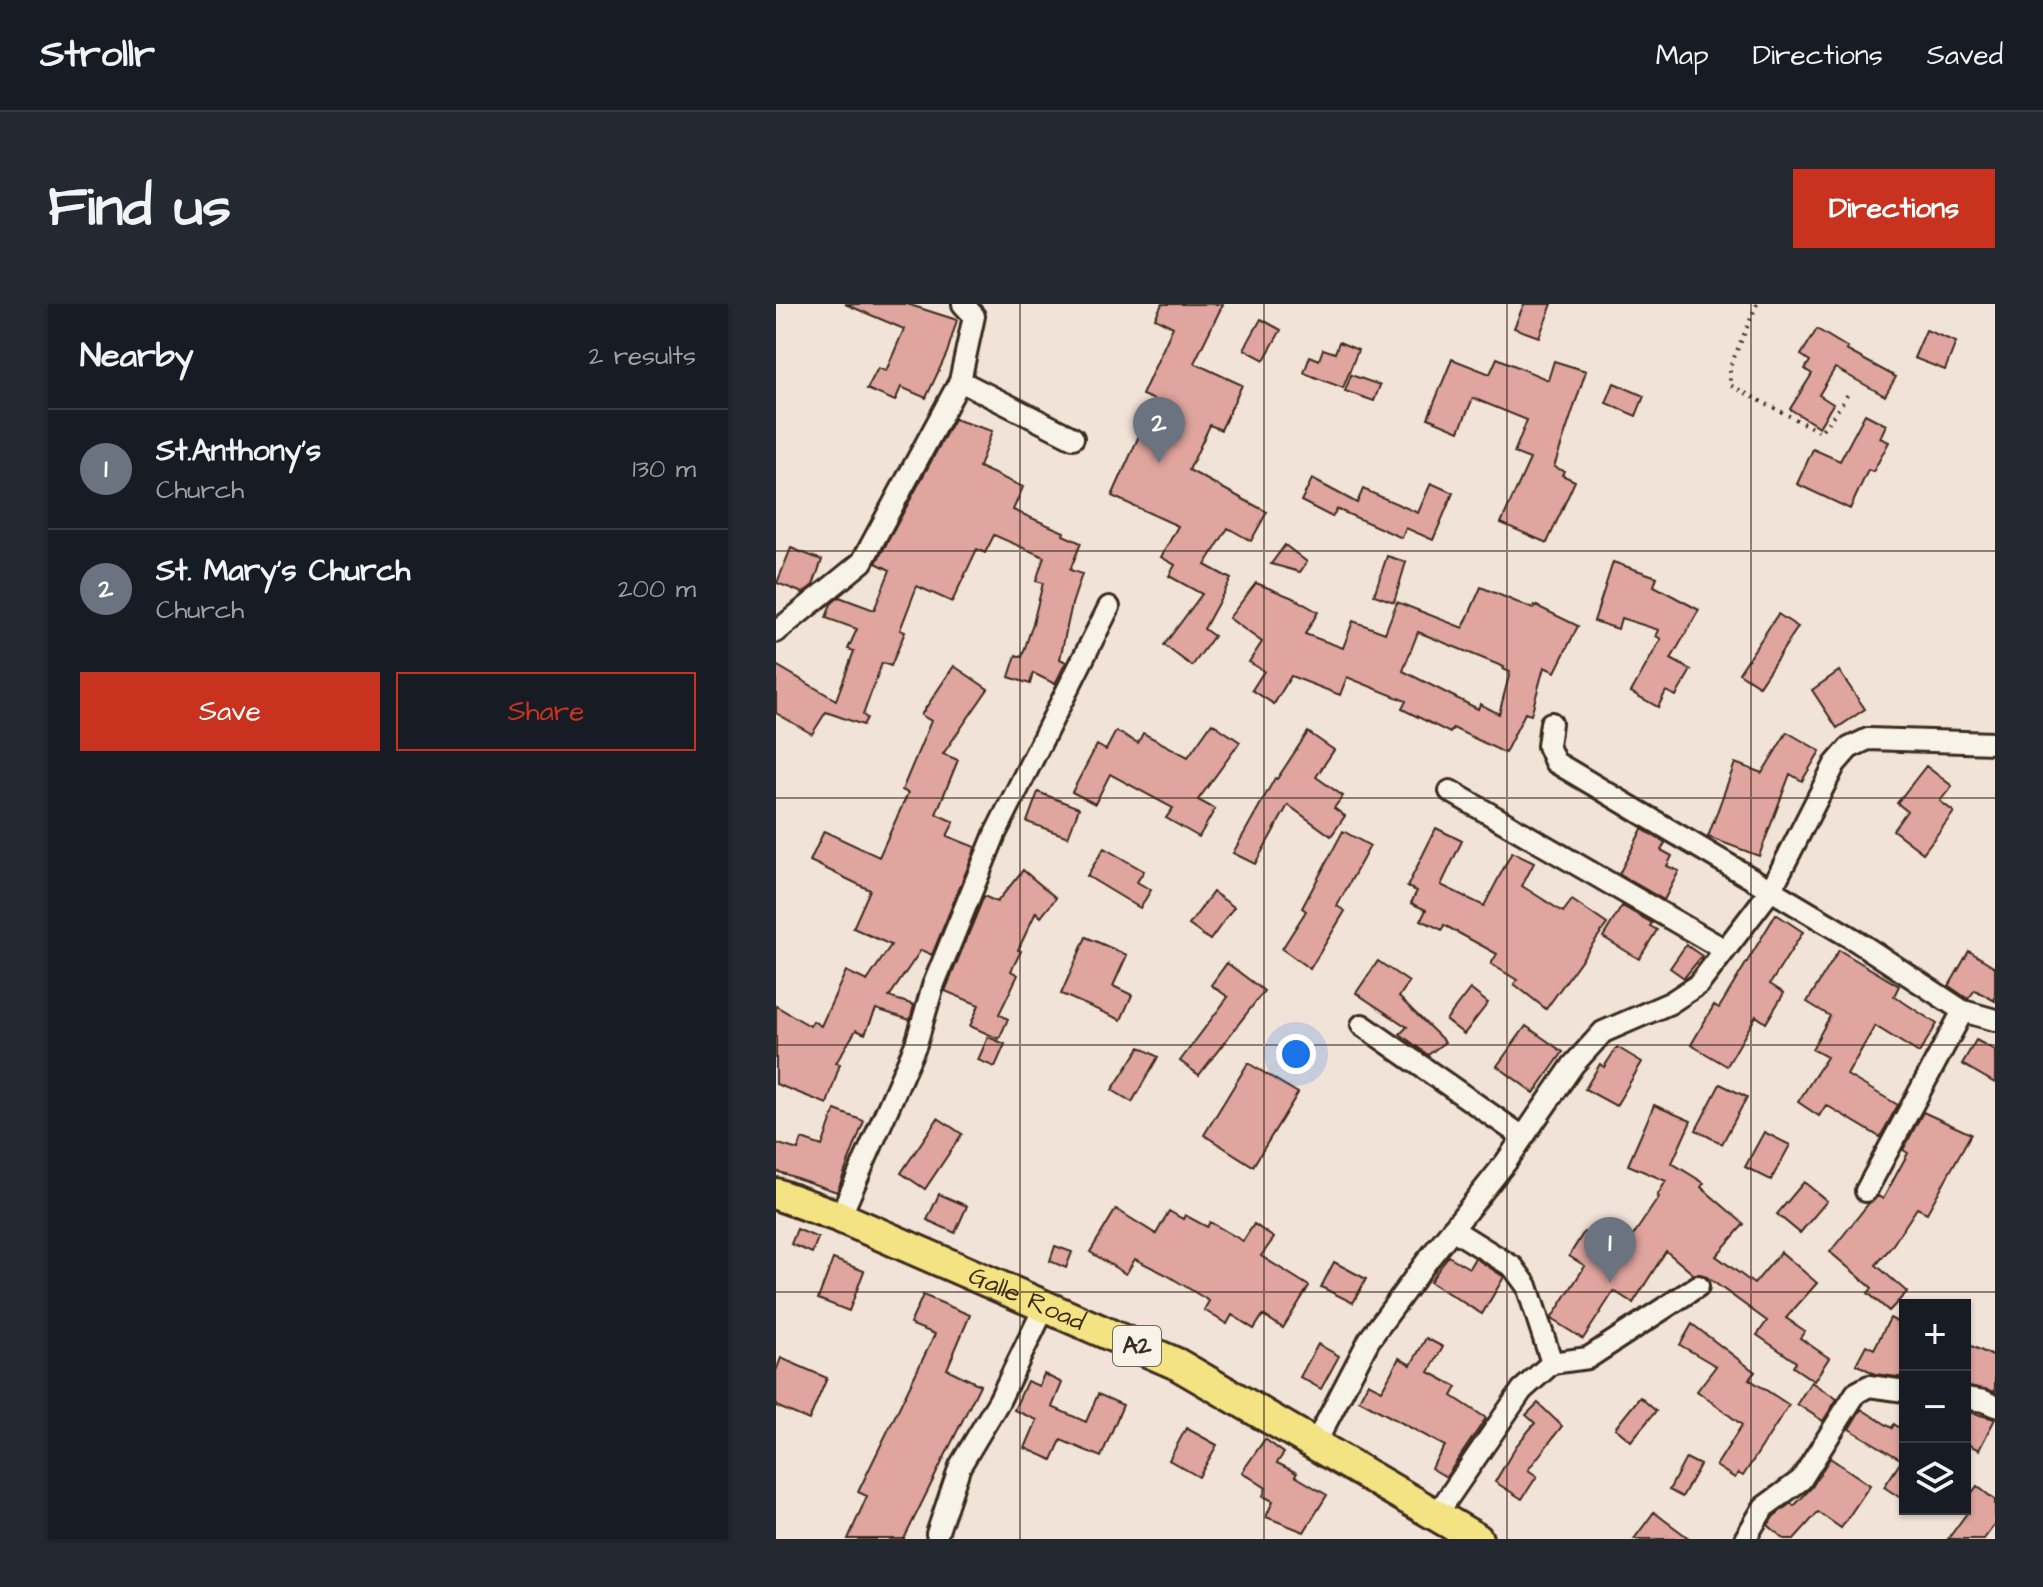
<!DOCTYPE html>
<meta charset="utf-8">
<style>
body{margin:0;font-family:"Architects Daughter",sans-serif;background:#242831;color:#f1f3f6}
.controls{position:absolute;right:24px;bottom:24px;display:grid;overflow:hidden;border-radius:0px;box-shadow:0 2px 6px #0004}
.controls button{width:72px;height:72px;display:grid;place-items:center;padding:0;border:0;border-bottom:2px solid #363941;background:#171b24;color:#f1f3f6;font:40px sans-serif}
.you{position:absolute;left:520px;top:750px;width:28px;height:28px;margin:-20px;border:6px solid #fff;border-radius:50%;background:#1a73e8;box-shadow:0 0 0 12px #1a73e833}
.badge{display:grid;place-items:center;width:52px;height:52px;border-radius:50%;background:#c8321e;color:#fff;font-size:26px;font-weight:700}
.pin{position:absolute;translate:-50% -66px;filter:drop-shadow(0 2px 4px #0008)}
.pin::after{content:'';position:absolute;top:42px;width:28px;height:24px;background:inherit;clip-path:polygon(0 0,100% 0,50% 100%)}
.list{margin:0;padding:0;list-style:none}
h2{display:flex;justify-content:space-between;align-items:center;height:104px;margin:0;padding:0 32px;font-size:34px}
h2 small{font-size:26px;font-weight:400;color:#9ea1a6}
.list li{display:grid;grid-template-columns:52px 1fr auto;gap:24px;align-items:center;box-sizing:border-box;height:120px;padding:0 32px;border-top:2px solid #363941}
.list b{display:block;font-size:30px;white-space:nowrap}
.list p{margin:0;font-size:26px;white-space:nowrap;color:#9ea1a6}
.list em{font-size:26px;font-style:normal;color:#9ea1a6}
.actions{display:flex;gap:16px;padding:24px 32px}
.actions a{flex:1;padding:18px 0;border:2px solid #c8321e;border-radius:0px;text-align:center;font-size:28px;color:#c8321e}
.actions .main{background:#c8321e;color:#fff}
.icon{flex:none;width:44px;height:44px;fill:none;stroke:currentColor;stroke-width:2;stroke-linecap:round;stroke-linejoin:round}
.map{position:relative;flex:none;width:1219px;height:1235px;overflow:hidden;border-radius:0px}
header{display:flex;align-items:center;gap:48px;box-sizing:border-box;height:112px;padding:0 40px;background:#171b24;border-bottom:2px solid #363941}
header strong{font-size:38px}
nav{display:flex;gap:44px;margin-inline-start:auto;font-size:28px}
.intro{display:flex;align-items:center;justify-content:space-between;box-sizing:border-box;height:192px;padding:0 48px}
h1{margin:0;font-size:56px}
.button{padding:20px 36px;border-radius:0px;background:#c8321e;color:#fff;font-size:28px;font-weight:700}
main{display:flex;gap:48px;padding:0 48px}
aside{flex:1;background:#171b24;border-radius:0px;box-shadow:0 2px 6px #0004}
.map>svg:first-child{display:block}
.building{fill:#dfa59e;stroke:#3b2a1e;stroke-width:2;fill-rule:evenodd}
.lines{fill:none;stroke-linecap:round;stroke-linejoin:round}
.minor-casing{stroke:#3b2a1e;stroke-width:26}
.highway-casing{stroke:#3b2a1e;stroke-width:36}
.path{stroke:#3b2a1e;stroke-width:4;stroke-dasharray:2 6;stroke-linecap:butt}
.minor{stroke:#f7f3e8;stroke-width:20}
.highway{stroke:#f4e382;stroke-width:30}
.grid{fill:none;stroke:#3b2a1e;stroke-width:2;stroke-opacity:0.55}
.labels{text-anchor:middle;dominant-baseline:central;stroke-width:8;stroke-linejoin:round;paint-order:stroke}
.shield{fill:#f7f3e8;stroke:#73665b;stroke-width:2}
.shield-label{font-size:24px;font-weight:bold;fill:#3b2a1e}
.street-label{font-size:26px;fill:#3b2a1e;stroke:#f7f3e8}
</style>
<header>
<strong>Strollr</strong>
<nav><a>Map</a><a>Directions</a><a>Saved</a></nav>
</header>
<div class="intro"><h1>Find us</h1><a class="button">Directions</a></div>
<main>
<aside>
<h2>Nearby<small>2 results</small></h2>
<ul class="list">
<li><span class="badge" style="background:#6b7280">1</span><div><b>St.Anthony's</b><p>Church</p></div><em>130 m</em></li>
<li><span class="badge" style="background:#6b7280">2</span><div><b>St. Mary's Church</b><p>Church</p></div><em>200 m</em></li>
</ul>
<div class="actions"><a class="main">Save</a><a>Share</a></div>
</aside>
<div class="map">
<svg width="1219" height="1235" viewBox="0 0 1219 1235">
<rect width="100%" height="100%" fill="#f2e3d9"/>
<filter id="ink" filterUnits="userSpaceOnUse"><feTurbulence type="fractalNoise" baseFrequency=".0125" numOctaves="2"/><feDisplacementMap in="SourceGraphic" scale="16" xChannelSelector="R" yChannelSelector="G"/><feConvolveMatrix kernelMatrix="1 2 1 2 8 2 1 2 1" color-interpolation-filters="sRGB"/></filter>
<g filter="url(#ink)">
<path class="building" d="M 69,0 L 131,0 L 181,16 L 171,49 L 150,94 L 125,83 L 119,97 L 91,85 L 102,64 L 110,67 L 128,25 Z
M 386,0 L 447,0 L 418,59 L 466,81 L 445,126 L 434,121 L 413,166 L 491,208 L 475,237 L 452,224 L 429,261 L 455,275 L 428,325 L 438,332 L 416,362 L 388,341 L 426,290 L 393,272 L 399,261 L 385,253 L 402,222 L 336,192 L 379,96 L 366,91 L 397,23 L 379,14 Z
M 748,0 L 776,0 L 763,33 L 738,24 Z
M 485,15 L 505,26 L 488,56 L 468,45 Z
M 1041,25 L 1072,44 L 1070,46 L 1120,73 L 1109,92 L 1059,64 L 1043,91 L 1057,100 L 1043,123 L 1014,105 L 1036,70 L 1029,65 L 1034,57 L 1025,51 Z
M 1150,26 L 1180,38 L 1169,66 L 1138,54 Z
M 563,38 L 582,46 L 567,84 L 528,69 L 534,52 L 543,56 L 547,45 L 559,49 Z
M 721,54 L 772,76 L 778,57 L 810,67 L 778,163 L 788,167 L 786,171 L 799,177 L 771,239 L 725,219 L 754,155 L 738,149 L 751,116 L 697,94 L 683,127 L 652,114 L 676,55 L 714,70 Z
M 575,71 L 604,81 L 598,97 L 569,87 Z
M 838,79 L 868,92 L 860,112 L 830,99 Z
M 1089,110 L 1110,121 L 1104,134 L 1113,138 L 1097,168 L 1092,166 L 1074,205 L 1021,180 L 1037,145 L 1064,157 Z
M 178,115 L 216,127 L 203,163 L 247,183 L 237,206 L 288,228 L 287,231 L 305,239 L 294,266 L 306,270 L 296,300 L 284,355 L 290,358 L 279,380 L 257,369 L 254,380 L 233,373 L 240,351 L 246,353 L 257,319 L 267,279 L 260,277 L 268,253 L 218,231 L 209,249 L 201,245 L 176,298 L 141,282 L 124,326 L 129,328 L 115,362 L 106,359 L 87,411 L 91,414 L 87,421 L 50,408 L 36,430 L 0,409 L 0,361 L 60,396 L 78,347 L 72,345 L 81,325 L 50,314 L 55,300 L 63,293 L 98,306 L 114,266 L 100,259 Z
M 536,175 L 581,199 L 587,185 L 642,209 L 655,179 L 677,189 L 657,236 L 630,224 L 626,234 L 561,205 L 556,213 L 525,197 Z
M 509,241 L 531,258 L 524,268 L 495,260 Z
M 15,244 L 46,256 L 37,281 L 27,289 L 1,279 Z
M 611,252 L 630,258 L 618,298 L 598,291 Z
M 837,258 L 881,273 L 878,282 L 923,306 L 895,355 L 915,366 L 900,392 L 890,387 L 882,403 L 855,388 L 885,335 L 880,332 L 883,326 L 845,314 L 842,325 L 818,317 Z
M 480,279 L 517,294 L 542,308 L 529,330 L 567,344 L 577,317 L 609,329 L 621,298 L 687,324 L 705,283 L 757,305 L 759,301 L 802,322 L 779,368 L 768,363 L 755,411 L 749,409 L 729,449 L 677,424 L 674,429 L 626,405 L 630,397 L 571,373 L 564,391 L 515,372 L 498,400 L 476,386 L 488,367 L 473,358 L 486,338 L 453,314 ZM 642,328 L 728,363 L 727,365 L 734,368 L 723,410 L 704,400 L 702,405 L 627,367 Z
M 1002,310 L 1022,323 L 983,382 L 963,369 Z
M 178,362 L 212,385 L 167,450 L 182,456 L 160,510 L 178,518 L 171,532 L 199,543 L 197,551 L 156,651 L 145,646 L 113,693 L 138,701 L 134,716 L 100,705 L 89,730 L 80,726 L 60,759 L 64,760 L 51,800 L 0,780 L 0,702 L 34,722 L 37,717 L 45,722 L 70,667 L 91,677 L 115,641 L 77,624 L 94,586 L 34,557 L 48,527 L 103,553 L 132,489 L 126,486 L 155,417 L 145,411 Z
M 1063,367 L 1089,405 L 1061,424 L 1036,386 Z
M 436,419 L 464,438 L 422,496 L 439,505 L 423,533 L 390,514 L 397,504 L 334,470 L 319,500 L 296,488 L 321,441 L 330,446 L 340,427 L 362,439 L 367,429 L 412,453 Z
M 532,428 L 558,446 L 540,473 L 567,492 L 558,504 L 569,512 L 555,532 L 512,501 L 479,560 L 457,549 L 499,474 L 501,475 Z
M 1011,428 L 1044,447 L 1026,477 L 1014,470 L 983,552 L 932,533 L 959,459 L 986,469 Z
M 1150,462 L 1176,482 L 1164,497 L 1178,508 L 1147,549 L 1117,526 L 1131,507 L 1121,499 Z
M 262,488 L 303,504 L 292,533 L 251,518 Z
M 660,524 L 686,537 L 665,581 L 708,602 L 736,548 L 758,559 L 746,582 L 787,608 L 796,596 L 831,620 L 770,705 L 738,680 L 741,676 L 715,660 L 721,650 L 668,621 L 666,626 L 645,616 L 650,606 L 635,599 L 641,587 L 631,583 Z
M 866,525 L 889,539 L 885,546 L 896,552 L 891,562 L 903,567 L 888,596 L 843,570 Z
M 567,527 L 594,542 L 561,602 L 569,607 L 534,665 L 506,645 L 530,607 L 526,604 Z
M 328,544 L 368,567 L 361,578 L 375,586 L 364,604 L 311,572 Z
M 247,566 L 280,594 L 265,613 L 260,608 L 242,646 L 245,647 L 235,667 L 242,671 L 223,710 L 232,715 L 223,735 L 194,722 L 203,701 L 169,687 L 208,592 L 221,598 Z
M 437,588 L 458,603 L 434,636 L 413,621 Z
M 846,602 L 876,619 L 874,622 L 881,626 L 863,655 L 827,633 Z
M 1000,610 L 1027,628 L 994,680 L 1008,689 L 990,719 L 980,712 L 951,762 L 915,741 L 938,701 L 943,704 Z
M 310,633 L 351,651 L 337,682 L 356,691 L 345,716 L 285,690 Z
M 910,641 L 926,652 L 908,674 L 894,664 Z
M 1063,646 L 1123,682 L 1118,692 L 1161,720 L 1143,749 L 1099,722 L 1071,771 L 1122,801 L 1104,833 L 1050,801 L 1043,812 L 1022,798 L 1051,753 L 1036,745 L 1054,712 L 1031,698 Z
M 1193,647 L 1219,663 L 1219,697 L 1199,686 L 1192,695 L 1173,682 Z
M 602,657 L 633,678 L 623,693 L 669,738 L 652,751 L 624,730 L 631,723 L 580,689 Z
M 451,659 L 488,687 L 423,771 L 404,757 L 452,693 L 435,681 Z
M 694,685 L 712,699 L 688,730 L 670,716 Z
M 750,722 L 787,748 L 758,789 L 721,762 Z
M 212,733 L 229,740 L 219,763 L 202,756 Z
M 1200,736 L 1219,746 L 1219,779 L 1186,760 Z
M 364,743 L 382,753 L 356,798 L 336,786 Z
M 841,743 L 866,758 L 840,802 L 809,785 L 824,760 L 828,763 Z
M 472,759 L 522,789 L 477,862 L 428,831 Z
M 944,780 L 971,793 L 946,840 L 920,826 Z
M 878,801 L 915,817 L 896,859 L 928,879 L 925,883 L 968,920 L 940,952 L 978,980 L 1005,948 L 1041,979 L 1010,1014 L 1029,1027 L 1024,1034 L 1053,1054 L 1038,1077 L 1017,1063 L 1020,1058 L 981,1031 L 991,1017 L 928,971 L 917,970 L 890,947 L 857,999 L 838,987 L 807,1035 L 775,1015 L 809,962 L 793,952 L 808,928 L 844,951 L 883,893 L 881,892 L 890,877 L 852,861 Z
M 59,806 L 88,817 L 61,888 L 0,867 L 0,839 L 22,846 L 26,835 L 46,842 Z
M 1147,808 L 1195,830 L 1151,909 L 1141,904 L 1116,942 L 1100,961 L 1131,988 L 1113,1007 L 1092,989 L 1096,984 L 1054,948 L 1093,899 L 1102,892 L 1107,895 L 1132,849 L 1127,846 Z
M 162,814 L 186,830 L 149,885 L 125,869 Z
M 988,828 L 1014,841 L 995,876 L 969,863 Z
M 1028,878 L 1051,897 L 1024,929 L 1001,910 Z
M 163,890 L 191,902 L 179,929 L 151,916 Z
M 340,905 L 380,930 L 393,907 L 407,915 L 409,911 L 431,923 L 434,918 L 467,937 L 478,920 L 498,934 L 485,952 L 533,982 L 507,1024 L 487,1011 L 478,1025 L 456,1011 L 451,1020 L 428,1006 L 433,997 L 391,971 L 359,955 L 350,970 L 314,948 Z
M 21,925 L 42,934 L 36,949 L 15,940 Z
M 279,942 L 296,948 L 290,964 L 274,957 Z
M 672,952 L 693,964 L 699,954 L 728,973 L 706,1010 L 654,978 Z
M 57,955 L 88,967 L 73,1007 L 42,995 Z
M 558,958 L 590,975 L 577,999 L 545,983 Z
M 147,991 L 194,1011 L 171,1065 L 204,1081 L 128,1235 L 72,1235 L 91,1192 L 82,1188 L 159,1030 L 134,1020 Z
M 1114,1014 L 1129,1022 L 1129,1074 L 1099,1070 L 1080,1060 L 1090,1041 L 1098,1045 Z
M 916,1020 L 979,1068 L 973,1075 L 1013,1101 L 967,1172 L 962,1169 L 959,1174 L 940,1162 L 966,1121 L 921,1087 L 940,1062 L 904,1041 Z
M 650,1034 L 667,1043 L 653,1068 L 681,1083 L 676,1092 L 710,1114 L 670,1173 L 655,1164 L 669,1142 L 583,1096 L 592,1079 L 606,1086 L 623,1054 L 635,1061 Z
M 1189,1039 L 1219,1053 L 1219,1088 L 1189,1081 Z
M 542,1040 L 563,1052 L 545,1085 L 524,1073 Z
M 5,1054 L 51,1074 L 33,1116 L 0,1102 L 0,1067 Z
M 268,1070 L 286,1079 L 276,1103 L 310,1118 L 322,1090 L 347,1101 L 325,1153 L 285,1136 L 276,1156 L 249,1144 L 261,1116 L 238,1106 L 251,1077 L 263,1082 Z
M 1035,1078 L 1061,1095 L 1047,1117 L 1021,1100 Z
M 864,1093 L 880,1107 L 855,1137 L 839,1124 Z
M 762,1099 L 786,1122 L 752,1166 L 761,1172 L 746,1195 L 719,1178 L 740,1142 L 759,1119 L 750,1111 Z
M 1085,1105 L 1116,1124 L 1118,1120 L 1129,1128 L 1129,1197 L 1108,1183 L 1126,1156 L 1073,1125 Z
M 1189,1107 L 1219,1115 L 1203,1146 L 1189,1139 Z
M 410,1124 L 441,1141 L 423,1173 L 393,1156 Z
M 489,1135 L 508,1149 L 501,1159 L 521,1169 L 519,1172 L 551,1191 L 528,1228 L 490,1213 L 497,1197 L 487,1192 L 490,1184 L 466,1168 Z
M 910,1154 L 924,1161 L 906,1193 L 893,1186 Z
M 1054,1154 L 1094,1181 L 1065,1224 L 1042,1208 L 1018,1235 L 1008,1235 L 992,1221 L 998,1212 L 1015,1199 L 1018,1202 L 1036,1183 Z
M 1201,1182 L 1219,1196 L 1219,1220 L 1208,1235 L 1172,1235 L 1191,1209 L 1185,1205 L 1189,1205 L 1189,1198 Z
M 878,1208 L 887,1215 L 914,1235 L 858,1235 Z"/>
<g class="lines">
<g class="minor-casing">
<path id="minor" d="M 184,77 L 297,134
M 0,328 L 86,258 L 184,77 L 198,12 L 187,0
M 775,419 L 772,442 L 779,458 L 995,586 L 1059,460 L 1073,444 L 1092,435 L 1219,439
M 674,487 L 949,646
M 586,721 L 747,833
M 1090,887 L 1187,707
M 64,913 L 140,740 L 157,682 L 219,530 L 333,303
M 676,925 L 737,963 L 751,982 L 776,1059
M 1189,1094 L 1208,1097 L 1219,1102
M 539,1140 L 593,1036 L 651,957 L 730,858 L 797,761 L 827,728 L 894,699 L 923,680 L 995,586 L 1079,636 L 1187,707 L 1219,716
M 661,1210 L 746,1086 L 776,1059 L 812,1054 L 922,982
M 161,1230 L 184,1162 L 223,1097 L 269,1002
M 969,1235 L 988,1203 L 1025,1176 L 1080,1089 L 1093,1082 L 1129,1087"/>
</g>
<g class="highway-casing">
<g id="highway">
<path id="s1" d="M 0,890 L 64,913 L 401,1060 L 701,1235"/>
</g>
</g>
<path class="path" d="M 981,0 L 954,63 L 954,81 L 1044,128 L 1064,103 L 1073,88"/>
<use href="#minor" class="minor"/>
<use href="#highway" class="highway"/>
</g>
</g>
<path class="grid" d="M 244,0 L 244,1235M 488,0 L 488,1235M 731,0 L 731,1235M 975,0 L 975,1235M 0,247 L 1219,247M 0,494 L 1219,494M 0,741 L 1219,741M 0,988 L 1219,988"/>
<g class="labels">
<rect class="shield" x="337" y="1022" width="48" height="40" rx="6"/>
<g class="shield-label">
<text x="361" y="1042">A2</text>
</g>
<g class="street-label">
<text stroke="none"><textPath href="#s1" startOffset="272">Galle Road</textPath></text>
</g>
</g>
</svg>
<div class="controls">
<button>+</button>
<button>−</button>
<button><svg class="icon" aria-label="layers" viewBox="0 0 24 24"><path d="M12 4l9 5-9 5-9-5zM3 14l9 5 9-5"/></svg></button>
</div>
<div class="you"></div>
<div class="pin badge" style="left:834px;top:979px;background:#6b7280">1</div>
<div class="pin badge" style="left:383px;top:159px;background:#6b7280">2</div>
</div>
</main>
